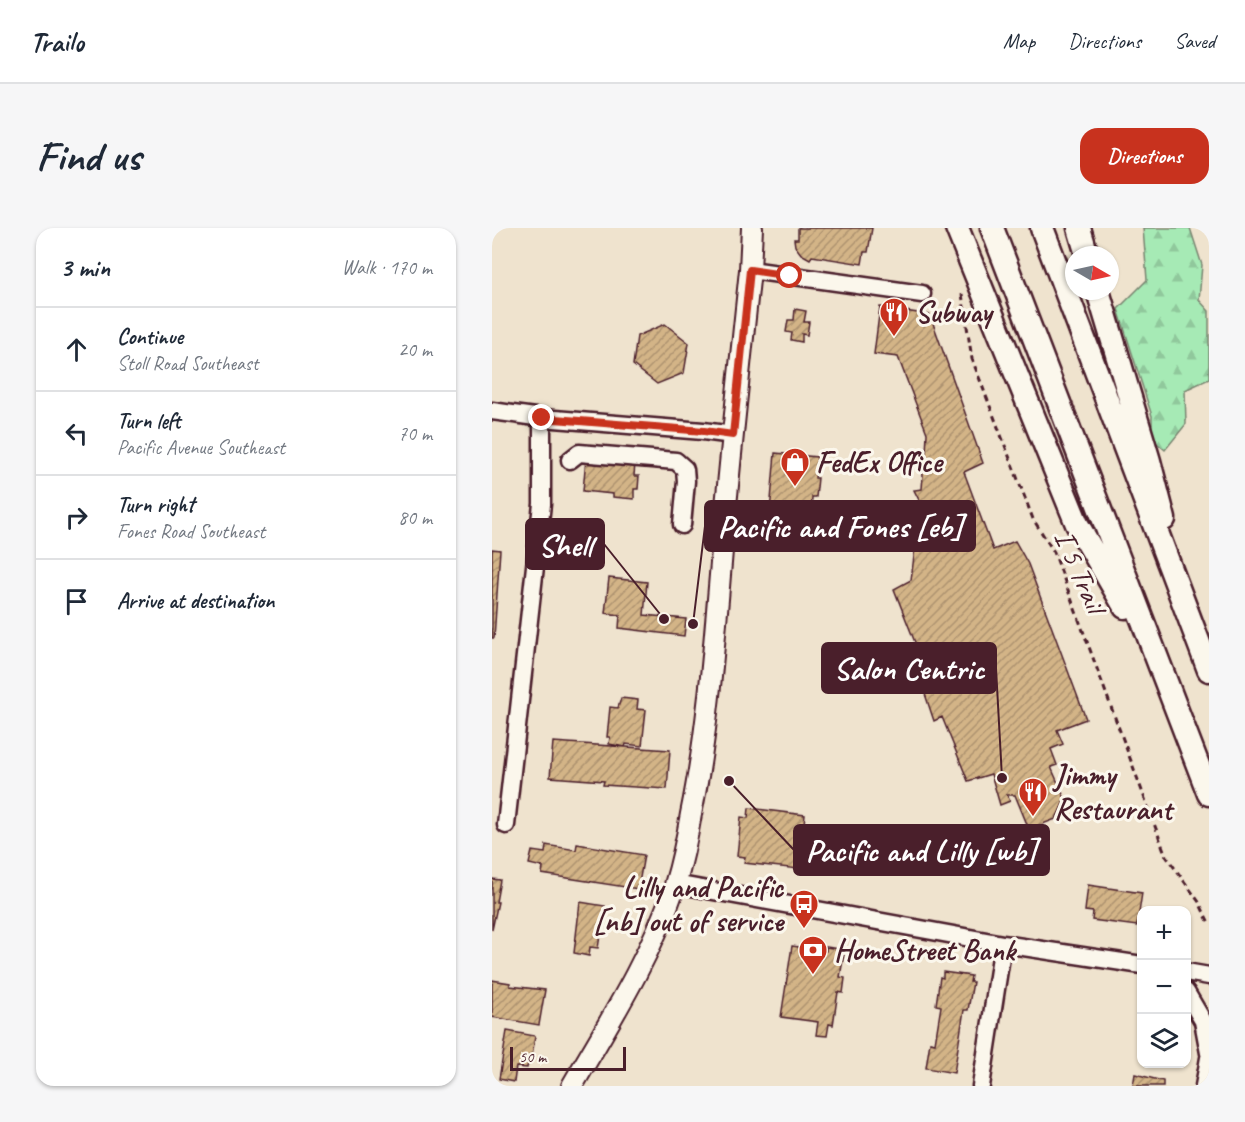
<!DOCTYPE html>
<meta charset="utf-8">
<style>
body{margin:0;font-family:Caveat,sans-serif;background:#f6f6f7;color:#1f2937}
.controls{position:absolute;right:18px;bottom:18px;display:grid;overflow:hidden;border-radius:12px;box-shadow:0 2px 4px #0004}
.controls button{width:54px;height:54px;display:grid;place-items:center;padding:0;border:0;border-bottom:2px solid #e0e1e3;background:#fff;color:#1f2937;font:30px sans-serif}
.compass{position:absolute;left:573px;top:18px;width:54px;height:54px;border-radius:50%;background:#fff;box-shadow:0 2px 4px #0004;rotate:99deg}
.scale{position:absolute;left:18px;bottom:15px;width:116px;box-sizing:border-box;padding-left:6px;border:3px solid #4a1f2b;border-top:0;font-size:16px;line-height:21px;white-space:nowrap;color:#4a1f2b;-webkit-text-stroke:4px #fbf7ec;paint-order:stroke}
.stop{position:absolute;width:18px;height:18px;margin:-14px;border:4px solid #c8321e;border-radius:50%;background:#fff}
.stop.end{background:#c8321e;border-color:#fff;box-shadow:0 2px 6px #0008}
.list{margin:0;padding:0;list-style:none}
h2{display:flex;justify-content:space-between;align-items:center;height:78px;margin:0;padding:0 24px;font-size:26px}
h2 small{font-size:20px;font-weight:400;color:#747a83}
.list li{display:grid;grid-template-columns:39px 1fr auto;gap:18px;align-items:center;box-sizing:border-box;height:84px;padding:0 24px;border-top:2px solid #e0e1e3}
.list b{display:block;font-size:22px;white-space:nowrap}
.list p{margin:0;font-size:20px;white-space:nowrap;color:#747a83}
.list em{font-size:20px;font-style:normal;color:#747a83}
.icon{flex:none;width:33px;height:33px;fill:none;stroke:currentColor;stroke-width:2;stroke-linecap:round;stroke-linejoin:round}
.map{position:relative;flex:none;width:717px;height:858px;overflow:hidden;border-radius:18px}
header{display:flex;align-items:center;gap:36px;box-sizing:border-box;height:84px;padding:0 30px;background:#fff;border-bottom:2px solid #e0e1e3}
header strong{font-size:28px}
nav{display:flex;gap:33px;margin-inline-start:auto;font-size:21px}
.intro{display:flex;align-items:center;justify-content:space-between;box-sizing:border-box;height:144px;padding:0 36px}
h1{margin:0;font-size:42px}
.button{padding:15px 27px;border-radius:18px;background:#c8321e;color:#fff;font-size:21px;font-weight:700}
main{display:flex;gap:36px;padding:0 36px}
aside{flex:1;background:#fff;border-radius:18px;box-shadow:0 2px 4px #0004}
.map>svg:first-child{display:block}
.forest{fill:url(#forest-firs);stroke:#788470;stroke-width:1.5}
.building{fill:url(#building-hatch);stroke:#4a1f2b;stroke-width:1.5}
.lines{fill:none;stroke-linecap:round;stroke-linejoin:round}
.minor-casing{stroke:#4a1f2b;stroke-width:21}
.major-casing{stroke:#4a1f2b;stroke-width:24}
.highway-casing{stroke:#4a1f2b;stroke-width:27}
.path{stroke:#4a1f2b;stroke-width:3;stroke-dasharray:6 4.5;stroke-linecap:butt}
.minor{stroke:#fbf7ec;stroke-width:16}
.major{stroke:#fbf7ec;stroke-width:20}
.highway{stroke:#fbf7ec;stroke-width:22}
.route{stroke:#c8321e;stroke-width:8}
.labels{text-anchor:middle;dominant-baseline:central;stroke-width:6;stroke-linejoin:round;paint-order:stroke}
.poi-label{font-size:30px;font-weight:bold;fill:#4a1f2b;stroke:#fbf7ec;text-anchor:start}
.street-label{font-size:30px;fill:#4a1f2b;stroke:#fbf7ec}
.leader{fill:none;stroke:#4a1f2b;stroke-width:2}
.callout-dot{fill:#4a1f2b;stroke:#fbf7ec;stroke-width:2}
.callout{fill:#4a1f2b;stroke:#4a1f2b;stroke-width:2}
.callout-label{font-size:32px;text-anchor:middle;font-weight:bold;fill:#fff}
</style>
<header>
<strong>Trailo</strong>
<nav><a>Map</a><a>Directions</a><a>Saved</a></nav>
</header>
<div class="intro"><h1>Find us</h1><a class="button">Directions</a></div>
<main>
<aside>
<h2>3 min<small>Walk · 170 m</small></h2>
<ul class="list">
<li><svg class="icon" aria-label="ahead" viewBox="0 0 24 24"><path d="M12 20V5M6 11l6-6 6 6"/></svg><div><b>Continue</b><p>Stoll Road Southeast</p></div><em>20 m</em></li>
<li><svg class="icon" aria-label="left" viewBox="0 0 24 24"><path d="M17 20v-9H6M10 6l-5 5 5 5"/></svg><div><b>Turn left</b><p>Pacific Avenue Southeast</p></div><em>70 m</em></li>
<li><svg class="icon" aria-label="right" viewBox="0 0 24 24"><path d="M7 20v-9h11M14 6l5 5-5 5"/></svg><div><b>Turn right</b><p>Fones Road Southeast</p></div><em>80 m</em></li>
<li><svg class="icon" aria-label="arrive" viewBox="0 0 24 24"><path d="M6 21V4h12l-3 4 3 4H6"/></svg><div><b>Arrive at destination</b></div></li>
</ul>
</aside>
<div class="map">
<svg width="717" height="858" viewBox="0 0 717 858">
<defs>
<pattern id="forest-firs" width="22" height="20" patternUnits="userSpaceOnUse" patternTransform="scale(1.5)"><rect width="22" height="20" fill="#a6eab5"/><path d="M5 1l3.5 6h-7zM16 11l3.5 6h-7z" fill="#90c89c"/></pattern>
<pattern id="building-hatch" width="6" height="6" patternUnits="userSpaceOnUse" patternTransform="scale(1.5)"><rect width="6" height="6" fill="#d3b487"/><path d="M-1 1l2-2M0 6l6-6M5 7l2-2" fill="none" stroke="#ad926f"/></pattern>
</defs>
<rect width="100%" height="100%" fill="#efe3ce"/>
<filter id="ink" filterUnits="userSpaceOnUse"><feTurbulence type="fractalNoise" baseFrequency=".0167" numOctaves="2"/><feDisplacementMap in="SourceGraphic" scale="12" xChannelSelector="R" yChannelSelector="G"/><feConvolveMatrix kernelMatrix="1 2 1 2 8 2 1 2 1" color-interpolation-filters="sRGB"/></filter>
<g filter="url(#ink)">
<path class="forest" d="M 651,0 L 698,0 L 710,37 L 707,72 L 717,83 L 717,151 L 693,162 L 694,196 L 673,222 L 660,211 L 660,188 L 626,81 L 655,52 Z"/>
<path class="building" d="M 306,0 L 380,0 L 376,24 L 372,24 L 370,36 L 320,28 L 318,31 L 309,26 L 303,18 L 302,11 L 306,11 Z
M 388,79 L 438,87 L 491,235 L 472,244 L 501,322 L 523,313 L 536,336 L 594,491 L 565,502 L 571,516 L 559,521 L 565,537 L 559,539 L 573,571 L 564,591 L 537,601 L 523,567 L 515,567 L 518,573 L 508,577 L 499,546 L 476,553 L 450,489 L 442,493 L 421,430 L 428,427 L 402,361 L 419,352 L 425,304 L 419,292 L 426,290 L 428,274 L 422,262 L 430,261 L 431,247 L 425,229 L 434,226 L 435,205 L 406,129 L 382,126 Z
M 303,81 L 314,83 L 312,94 L 317,94 L 315,107 L 310,106 L 310,114 L 299,112 L 300,105 L 294,104 L 296,92 L 302,92 Z
M 173,96 L 197,115 L 192,145 L 165,156 L 141,137 L 145,108 Z
M 110,219 L 125,220 L 124,233 L 143,235 L 142,248 L 147,248 L 146,261 L 142,261 L 142,271 L 121,269 L 121,266 L 91,263 L 94,230 Z
M 283,225 L 325,229 L 323,250 L 326,250 L 324,269 L 320,269 L 319,288 L 278,284 Z
M 0,321 L 8,322 L 2,410 L 0,410 Z
M 117,350 L 155,354 L 152,387 L 194,391 L 192,408 L 127,400 L 128,387 L 113,385 Z
M 129,470 L 146,472 L 145,481 L 154,482 L 150,518 L 134,516 L 133,519 L 117,516 L 118,509 L 115,509 L 118,479 L 126,480 Z
M 61,514 L 178,522 L 175,561 L 111,557 L 112,553 L 58,549 Z
M 257,580 L 313,587 L 307,641 L 252,635 L 253,629 L 245,628 L 249,589 L 256,590 Z
M 85,616 L 152,627 L 146,661 L 50,646 L 51,639 L 37,636 L 40,623 L 53,625 L 54,617 L 84,622 Z
M 0,651 L 8,652 L 4,674 L 6,674 L 0,702 Z
M 596,657 L 650,665 L 645,698 L 600,692 L 601,684 L 593,683 Z
M 88,674 L 113,678 L 106,720 L 98,719 L 97,728 L 82,725 Z
M 300,718 L 334,723 L 334,719 L 346,721 L 346,725 L 352,726 L 348,749 L 353,750 L 351,765 L 346,764 L 341,797 L 337,796 L 335,808 L 324,807 L 326,794 L 289,789 Z
M 451,744 L 479,748 L 478,754 L 481,754 L 476,782 L 472,782 L 462,845 L 434,840 L 438,814 L 443,815 L 449,778 L 444,777 L 448,749 L 451,750 Z
M 0,752 L 18,755 L 18,758 L 53,762 L 47,797 L 0,789 Z
M 15,803 L 43,808 L 40,829 L 38,828 L 35,840 L 24,839 L 22,854 L 7,851 Z
M 643,846 L 671,853 L 671,858 L 641,858 Z"/>
<g class="lines">
<g class="minor-casing">
<path id="minor" d="M 258,42 L 430,66
M 0,183 L 50,190 L 211,203 L 241,207
M 78,232 L 87,225 L 184,233 L 193,241 L 194,253 L 190,297
M 14,597 L 50,276 L 50,190
M 183,656 L 511,716 L 650,737
M 694,744 L 717,748
M 694,764 L 711,793 L 717,825
M 489,858 L 511,716
M 712,858 L 717,830"/>
</g>
<g class="major-casing">
<path id="major" d="M 80,858 C 118,793 159,728 183,657 C 190,634 195,610 199,586 C 216,503 222,419 229,335 C 237,237 248,139 258,42 L 260,0"/>
</g>
<g class="highway-casing">
<path id="highway" d="M 465,0 L 585,296 L 633,379
M 500,0 L 717,566
M 550,0 L 717,442
M 587,0 L 595,27
M 606,63 L 657,233 L 672,291"/>
</g>
<path class="path" d="M 470,66 L 480,131 L 541,291 L 562,324 L 674,628 L 707,674 L 717,695"/>
<use href="#minor" class="minor"/>
<use href="#major" class="major"/>
<use href="#highway" class="highway"/>
</g>
</g>
<g class="lines" filter="url(#ink)">
<path class="route" d="M 50,190 L 212,203 L 241,207 L 258,42 L 298,48"/>
</g>
<defs>
<g id="restaurant-pin" transform="scale(1.5)"><path d="M0 17L-7.5 6A9.5 9.5 0 1 1 7.5 6Z" fill="#c8321e" stroke="#fbf7ec"/><path d="M-5-6h1v4h1v-4h1v4h1v-4h1v5L-1.5 .5V6h-2V.5L-5-1ZM5-6V6H3V1.5H1.5Q1.5-4 5-6Z" fill="#fff"/></g>
<g id="shop-pin" transform="scale(1.5)"><path d="M0 17L-7.5 6A9.5 9.5 0 1 1 7.5 6Z" fill="#c8321e" stroke="#fbf7ec"/><path d="M-5-2.5h2.3a2.7 3.5 0 0 1 5.4 0H5L5.5 6h-11ZM-1.5-2.5h3a1.5 2.3 0 0 0-3 0Z" fill="#fff"/></g>
<g id="bus-pin" transform="scale(1.5)"><path d="M0 17L-7.5 6A9.5 9.5 0 1 1 7.5 6Z" fill="#c8321e" stroke="#fbf7ec"/><path d="M-5-6H5V4H4V6H2V4H-2V6H-4V4H-5ZM-3.5-4V0h7V-4ZM-3.5 1.2v1.5H-2V1.2ZM2 1.2v1.5H3.5V1.2Z" fill="#fff"/></g>
<g id="bank-pin" transform="scale(1.5)"><path d="M0 17L-7.5 6A9.5 9.5 0 1 1 7.5 6Z" fill="#c8321e" stroke="#fbf7ec"/><path d="M-6-4H6V4H-6ZM0-2.3a2.3 2.3 0 1 0 0 4.6a2.3 2.3 0 1 0 0-4.6Z" fill="#fff"/></g>
</defs>
<g fill-rule="evenodd">
<use href="#restaurant-pin" x="402" y="84"/>
<use href="#shop-pin" x="303" y="234"/>
<use href="#restaurant-pin" x="541" y="564"/>
<use href="#bus-pin" x="312" y="676"/>
<use href="#bank-pin" x="321" y="722"/>
</g>
<g class="labels">
<g class="poi-label">
<text x="423" y="84">Subway</text>
<text x="324" y="234">FedEx Office</text>
<text x="562" y="547">Jimmy<tspan x="562" dy="34">Restaurant</tspan></text>
<text x="291" y="659" text-anchor="end">Lilly and Pacific<tspan x="291" dy="34">[nb] out of service</tspan></text>
<text x="342" y="722">HomeStreet Bank</text>
</g>
<g class="street-label">
<text transform="translate(588 343) rotate(67)">I 5 Trail</text>
</g>
</g>
<path class="leader" d="M201 396L213 298M172 391L112 316M510 550L504 440M237 553L302 622"/>
<g class="callout-dot">
<circle cx="201" cy="396" r="6"/>
<circle cx="172" cy="391" r="6"/>
<circle cx="510" cy="550" r="6"/>
<circle cx="237" cy="553" r="6"/>
</g>
<g class="callout">
<rect x="213" y="273" width="270" height="50" rx="6"/>
<rect x="34" y="291" width="78" height="50" rx="6"/>
<rect x="330" y="415" width="174" height="50" rx="6"/>
<rect x="302" y="597" width="255" height="50" rx="6"/>
</g>
<g class="callout-label">
<text x="348" y="309">Pacific and Fones [eb]</text>
<text x="73" y="328">Shell</text>
<text x="417" y="451">Salon Centric</text>
<text x="429" y="633">Pacific and Lilly [wb]</text>
</g>
</svg>
<div class="controls">
<button>+</button>
<button>−</button>
<button><svg class="icon" aria-label="layers" viewBox="0 0 24 24"><path d="M12 4l9 5-9 5-9-5zM3 14l9 5 9-5"/></svg></button>
</div>
<svg class="compass" viewBox="-18 -18 36 36"><path d="M0-13l5 13h-10z" fill="#e53935"/><path d="M0 13l5-13h-10z" fill="#747a83"/></svg>
<div class="scale">50 m</div>
<div class="stop" style="left:298px;top:48px"></div>
<div class="stop end" style="left:50px;top:190px"></div>
</div>
</main>
